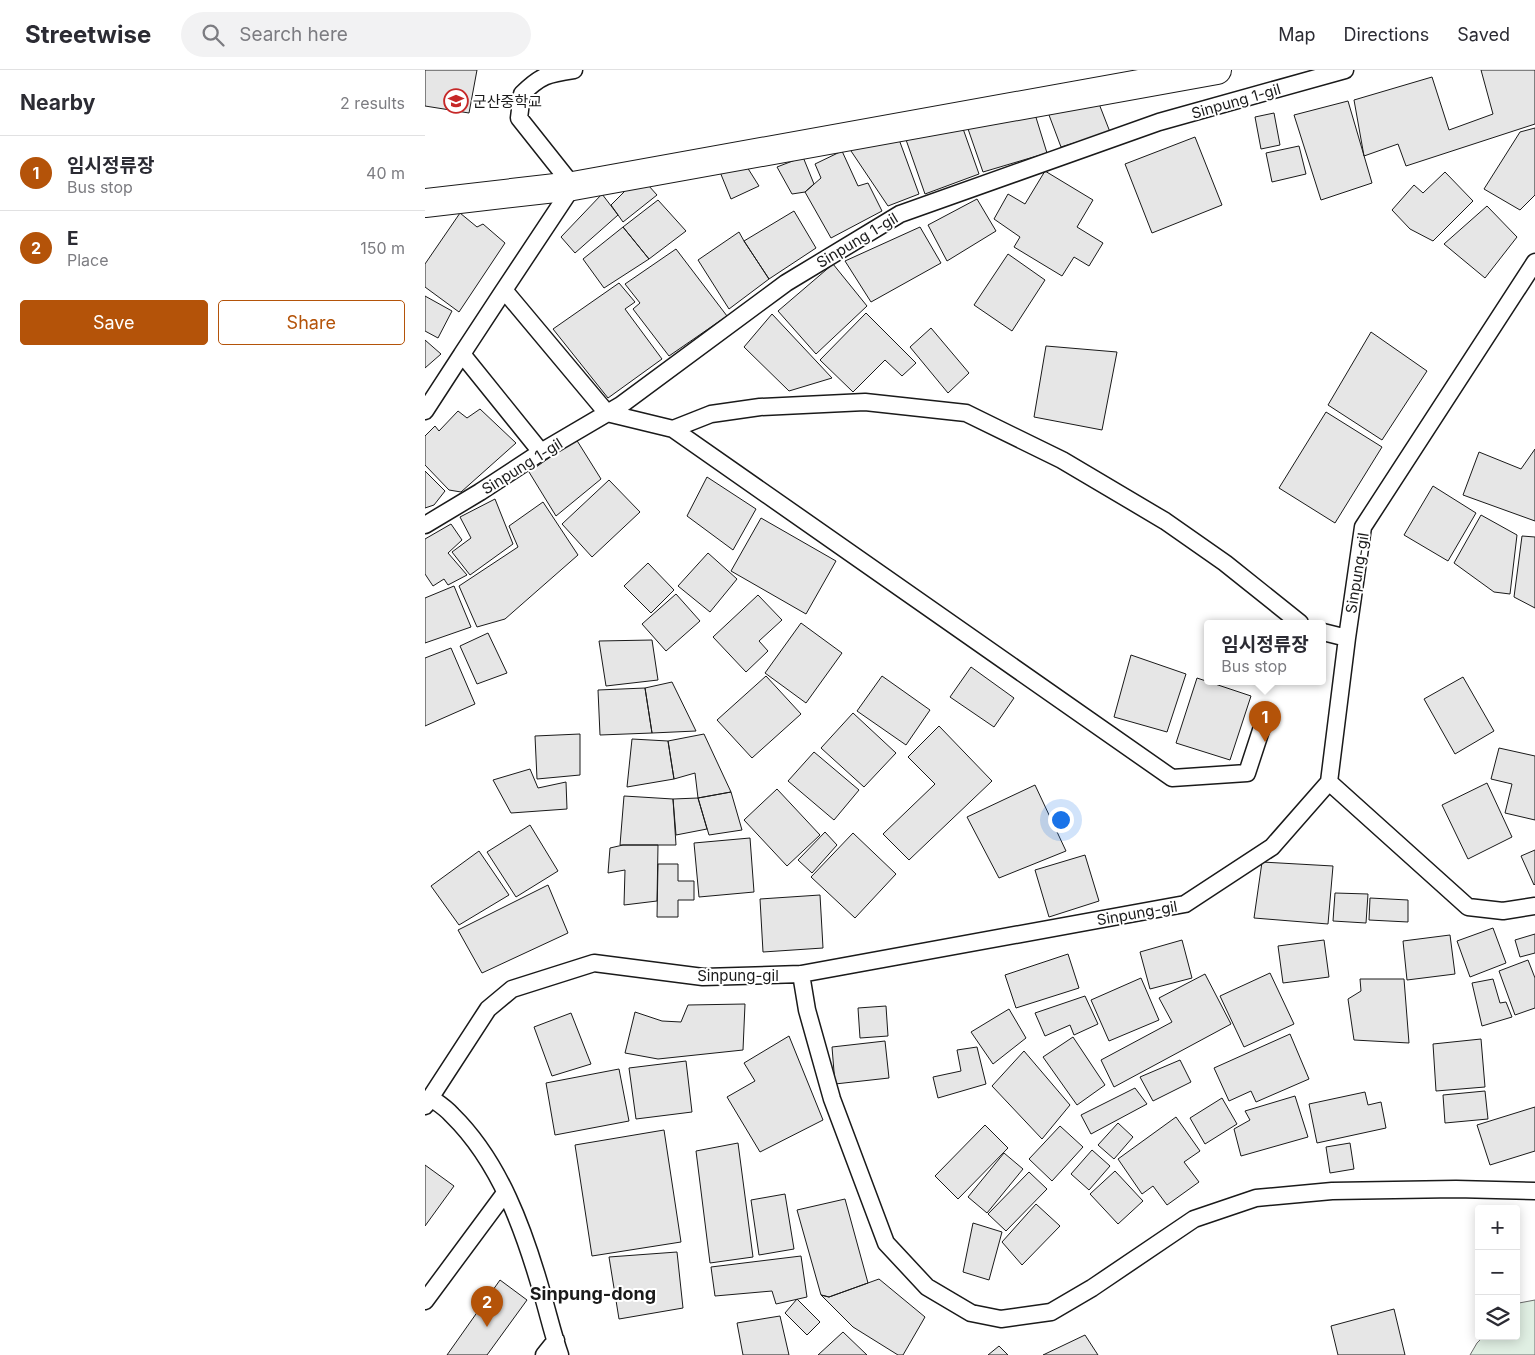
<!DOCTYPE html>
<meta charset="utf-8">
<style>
body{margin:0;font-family:Inter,"Noto Sans KR",sans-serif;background:#f2f2f3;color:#2b2b33}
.controls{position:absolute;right:15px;bottom:15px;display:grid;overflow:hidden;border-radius:5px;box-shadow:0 2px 12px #0003}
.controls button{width:45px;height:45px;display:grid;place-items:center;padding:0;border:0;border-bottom:1px solid #e1e1e2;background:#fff;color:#2b2b33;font:25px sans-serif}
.you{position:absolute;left:635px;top:749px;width:18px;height:18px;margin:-12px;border:4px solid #fff;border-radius:50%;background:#1a73e8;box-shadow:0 0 0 8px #1a73e833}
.badge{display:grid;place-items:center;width:32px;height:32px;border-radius:50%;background:#b45309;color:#fff;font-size:16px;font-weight:700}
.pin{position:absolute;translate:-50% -41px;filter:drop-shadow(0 1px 2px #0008)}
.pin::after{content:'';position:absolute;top:26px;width:18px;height:15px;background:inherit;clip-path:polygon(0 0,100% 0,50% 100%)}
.popup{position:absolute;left:779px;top:550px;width:122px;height:65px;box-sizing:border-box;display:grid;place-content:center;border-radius:5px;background:#fff;filter:drop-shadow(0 1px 4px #0005);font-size:16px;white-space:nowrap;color:#7c7c81}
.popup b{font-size:19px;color:#2b2b33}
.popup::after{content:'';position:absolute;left:50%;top:100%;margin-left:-10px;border:10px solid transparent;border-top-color:#fff}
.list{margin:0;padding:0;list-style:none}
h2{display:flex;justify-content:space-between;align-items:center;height:65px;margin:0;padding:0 20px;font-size:21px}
h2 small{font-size:16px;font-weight:400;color:#7c7c81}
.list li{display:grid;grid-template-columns:32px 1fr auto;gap:15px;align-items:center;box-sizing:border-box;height:75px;padding:0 20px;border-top:1px solid #e1e1e2}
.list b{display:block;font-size:19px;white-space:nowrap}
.list p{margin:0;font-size:16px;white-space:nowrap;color:#7c7c81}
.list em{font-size:16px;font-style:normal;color:#7c7c81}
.actions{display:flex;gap:10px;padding:15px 20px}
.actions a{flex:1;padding:11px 0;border:1px solid #b45309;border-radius:5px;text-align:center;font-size:18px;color:#b45309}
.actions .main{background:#b45309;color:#fff}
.icon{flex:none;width:28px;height:28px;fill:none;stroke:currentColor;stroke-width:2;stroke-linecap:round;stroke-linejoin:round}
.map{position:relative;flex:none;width:1110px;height:1285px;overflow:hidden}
header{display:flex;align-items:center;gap:30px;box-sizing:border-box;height:70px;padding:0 25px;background:#fff;border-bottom:1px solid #e1e1e2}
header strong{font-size:24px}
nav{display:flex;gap:28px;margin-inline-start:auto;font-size:18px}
.search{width:350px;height:45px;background:#f2f2f3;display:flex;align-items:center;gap:12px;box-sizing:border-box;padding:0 18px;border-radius:28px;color:#7c7c81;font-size:19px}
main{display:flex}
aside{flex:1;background:#fff}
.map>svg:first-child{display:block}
.green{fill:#e0efe3;stroke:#6a6a6a}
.building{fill:#e6e6e6;stroke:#1a1a1a}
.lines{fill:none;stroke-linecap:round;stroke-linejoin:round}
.lane-casing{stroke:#1a1a1a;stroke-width:19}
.secondary-casing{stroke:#1a1a1a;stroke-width:30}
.lane{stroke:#fff;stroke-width:16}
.secondary{stroke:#fff;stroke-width:28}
.labels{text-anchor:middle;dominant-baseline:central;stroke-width:4;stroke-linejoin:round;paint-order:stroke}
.poi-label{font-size:15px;fill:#1a1a1a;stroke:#fff;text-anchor:start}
.street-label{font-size:15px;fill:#1a1a1a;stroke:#fff}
.quarter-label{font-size:18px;font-weight:bold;fill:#1a1a1a;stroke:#fff}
</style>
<header>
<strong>Streetwise</strong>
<div class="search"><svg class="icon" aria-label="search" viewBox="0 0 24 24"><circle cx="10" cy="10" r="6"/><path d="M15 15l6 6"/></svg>Search here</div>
<nav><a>Map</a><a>Directions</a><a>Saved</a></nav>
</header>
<main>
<aside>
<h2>Nearby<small>2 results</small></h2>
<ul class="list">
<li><span class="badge">1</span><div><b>임시정류장</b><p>Bus stop</p></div><em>40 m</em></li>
<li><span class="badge">2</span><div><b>E</b><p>Place</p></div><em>150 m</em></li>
</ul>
<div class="actions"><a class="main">Save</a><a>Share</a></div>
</aside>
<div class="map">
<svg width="1110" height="1285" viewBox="0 0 1110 1285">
<rect width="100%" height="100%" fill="#fff"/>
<path class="green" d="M 1110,1230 L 1110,1285 L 1045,1285 L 1052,1273 L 1059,1266 L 1091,1266 L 1091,1235 L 1094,1233 Z"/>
<path class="building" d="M 0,0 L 52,0 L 44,43 L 0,36 Z
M 1056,0 L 1110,0 L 1110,54 L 981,96 L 973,74 L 939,86 L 929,30 L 1007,7 L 1024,60 L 1068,44 Z
M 671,26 L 685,62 L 636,77 L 621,37 Z
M 923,31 L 947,113 L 896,130 L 869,45 Z
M 609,41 L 622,83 L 558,102 L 542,56 Z
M 849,43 L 855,75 L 836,79 L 830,47 Z
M 536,53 L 554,104 L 500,124 L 479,64 Z
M 1110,58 L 1110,125 L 1095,140 L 1059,119 L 1095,62 Z
M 472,64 L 494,124 L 463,136 L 424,78 Z
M 770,67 L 797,135 L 727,163 L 700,94 Z
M 874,76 L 881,104 L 847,112 L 841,83 Z
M 417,81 L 433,116 L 443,113 L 457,141 L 406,168 L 380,122 L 396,108 L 390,94 Z
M 378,87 L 389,114 L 380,122 L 367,124 L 352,97 Z
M 317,89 L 334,116 L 306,129 L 293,97 Z
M 620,101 L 668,130 L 652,157 L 678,173 L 664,196 L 649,187 L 637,206 L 589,177 L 595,167 L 569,149 L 583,124 L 600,134 Z
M 1020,102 L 1048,131 L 1008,171 L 985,159 L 967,140 L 989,115 L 998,123 Z
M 215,106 L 232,125 L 198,152 L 186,135 Z
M 177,124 L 193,145 L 150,183 L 136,167 Z
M 552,129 L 571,161 L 522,191 L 503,155 Z
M 233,130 L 261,161 L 224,189 L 198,157 Z
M 1062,136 L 1092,167 L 1060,208 L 1019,174 Z
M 369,141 L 391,178 L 344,209 L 319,171 Z
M 35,143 L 52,157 L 58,154 L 80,173 L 34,242 L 0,217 L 0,194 Z
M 198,157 L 224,189 L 179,218 L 158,189 Z
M 495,157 L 516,193 L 446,232 L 420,191 Z
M 314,162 L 319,171 L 344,209 L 304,239 L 273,190 Z
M 251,179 L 302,246 L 244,286 L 208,239 L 215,233 L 200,214 Z
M 583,184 L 620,210 L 587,261 L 549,235 Z
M 408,194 L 442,236 L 391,284 L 353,241 Z
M 194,213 L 210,232 L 200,239 L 237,289 L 183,328 L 128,259 Z
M 0,226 L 27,241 L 13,268 L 0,261 Z
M 441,243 L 491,293 L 477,306 L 460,290 L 428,322 L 395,290 Z
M 347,244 L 407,308 L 364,321 L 319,277 Z
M 506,258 L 544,303 L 523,323 L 485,277 Z
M 946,262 L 1002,301 L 957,370 L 903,335 Z
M 0,270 L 16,284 L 0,298 Z
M 621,276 L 692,282 L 677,360 L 609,347 Z
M 55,339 L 91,373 L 36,422 L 24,420 L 0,395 L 0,366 L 10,356 L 14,361 L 33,341 L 42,348 Z
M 901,342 L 957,377 L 910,453 L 854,418 Z
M 151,369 L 176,409 L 131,446 L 104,402 Z
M 1110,379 L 1110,451 L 1038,425 L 1054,382 L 1096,399 Z
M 0,401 L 20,421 L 9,435 L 0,438 Z
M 282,407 L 331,439 L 308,480 L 262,446 Z
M 184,410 L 215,442 L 167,487 L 137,454 Z
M 1008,416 L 1051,443 L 1023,491 L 979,465 Z
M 70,429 L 88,474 L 45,505 L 27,482 L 46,468 L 35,447 Z
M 118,432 L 153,485 L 80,549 L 52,557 L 34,516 L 93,477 L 84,456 Z
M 1056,445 L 1092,465 L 1085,524 L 1069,522 L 1029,493 Z
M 336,448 L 411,491 L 381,544 L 306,501 Z
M 26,454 L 37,470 L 23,483 L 42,505 L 23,515 L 19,509 L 8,516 L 0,504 L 0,469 Z
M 1097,466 L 1110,467 L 1110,538 L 1089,527 Z
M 283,483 L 312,509 L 285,542 L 253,516 Z
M 223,493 L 249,520 L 226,543 L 199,516 Z
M 29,516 L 46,557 L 0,573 L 0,528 Z
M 251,524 L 275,551 L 241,581 L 217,554 Z
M 333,525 L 357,550 L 334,571 L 343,581 L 321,602 L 288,567 Z
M 376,553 L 417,583 L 381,633 L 340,603 Z
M 63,563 L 82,603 L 52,614 L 35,576 Z
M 227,570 L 233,610 L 181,616 L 174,571 Z
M 26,578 L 50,634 L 0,656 L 0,588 Z
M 706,585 L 761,604 L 742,662 L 689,647 Z
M 546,597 L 589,628 L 569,657 L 525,627 Z
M 341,606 L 376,644 L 327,688 L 292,650 Z
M 457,606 L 505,640 L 481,675 L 432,641 Z
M 1038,607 L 1069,661 L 1030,684 L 999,629 Z
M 772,608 L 826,626 L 805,690 L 751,673 Z
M 247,612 L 271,661 L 227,663 L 220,618 Z
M 220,618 L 227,663 L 175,665 L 173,620 Z
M 428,643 L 471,683 L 439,717 L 396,678 Z
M 514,656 L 567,711 L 484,790 L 458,764 L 510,714 L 483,687 Z
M 155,664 L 155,705 L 112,709 L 110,666 Z
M 279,664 L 306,722 L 273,728 L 270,703 L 249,709 L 243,671 Z
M 207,669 L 243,671 L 249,709 L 202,717 Z
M 1074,678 L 1110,686 L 1110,750 L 1080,743 L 1087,714 L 1066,709 Z
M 389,682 L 434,720 L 409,750 L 363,711 Z
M 105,699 L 113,718 L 141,712 L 142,739 L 86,743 L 68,710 Z
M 1062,713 L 1087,767 L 1043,789 L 1017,735 Z
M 610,715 L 641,781 L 574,808 L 542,747 Z
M 352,719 L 395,765 L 362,796 L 319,750 Z
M 306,722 L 317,760 L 284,765 L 273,728 Z
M 199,726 L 248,729 L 251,775 L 195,775 Z
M 273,728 L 282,759 L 251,765 L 248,729 Z
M 105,755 L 133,801 L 91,827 L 62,782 Z
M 400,762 L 412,775 L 387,803 L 373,790 Z
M 428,763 L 471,804 L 430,848 L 386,807 Z
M 325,768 L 329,822 L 274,827 L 269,773 Z
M 198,775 L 233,775 L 232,831 L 199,835 L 200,800 L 183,803 L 185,778 Z
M 1110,780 L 1110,814 L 1109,815 L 1096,786 Z
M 54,781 L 84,825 L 34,855 L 6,816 Z
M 660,785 L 674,831 L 624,847 L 610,800 Z
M 837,792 L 908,796 L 903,854 L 829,848 Z
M 233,794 L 253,794 L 253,811 L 269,811 L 269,830 L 253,830 L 253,847 L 232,847 Z
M 123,815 L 143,863 L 57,903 L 33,860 Z
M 910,823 L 943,824 L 941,853 L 908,851 Z
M 395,825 L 398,878 L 338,882 L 335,829 Z
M 945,828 L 983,830 L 983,852 L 944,850 Z
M 1068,858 L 1081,893 L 1045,907 L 1032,871 Z
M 1110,864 L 1110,883 L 1095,887 L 1090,870 Z
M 1025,865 L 1030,904 L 982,910 L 978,871 Z
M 757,870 L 767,908 L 725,919 L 715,882 Z
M 899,870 L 904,907 L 858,913 L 853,876 Z
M 643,884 L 654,918 L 591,938 L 580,905 Z
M 1103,890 L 1110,908 L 1110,938 L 1090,945 L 1074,901 Z
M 845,903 L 869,954 L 819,977 L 795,926 Z
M 780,904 L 806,954 L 689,1017 L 676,990 L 747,952 L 734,928 Z
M 716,908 L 734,950 L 684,971 L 666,930 Z
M 935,909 L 979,909 L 984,973 L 929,970 L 923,929 L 936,921 Z
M 1068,909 L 1075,933 L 1081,932 L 1087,947 L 1057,956 L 1047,913 Z
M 660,926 L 673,954 L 649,965 L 645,955 L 620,966 L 610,943 Z
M 320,934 L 318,980 L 233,989 L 200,983 L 210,942 L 237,951 L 256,952 L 263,935 Z
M 461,936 L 463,966 L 435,968 L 433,938 Z
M 584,939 L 601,968 L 568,994 L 546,962 Z
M 146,943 L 166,994 L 127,1006 L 109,957 Z
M 865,964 L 884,1009 L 831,1032 L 826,1021 L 804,1031 L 789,998 Z
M 364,966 L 398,1050 L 335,1082 L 302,1027 L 330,1011 L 319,993 Z
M 648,967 L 680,1015 L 652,1035 L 618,987 Z
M 1056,969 L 1060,1017 L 1011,1021 L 1008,974 Z
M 460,971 L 464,1008 L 410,1014 L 407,977 Z
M 552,977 L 561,1014 L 513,1028 L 508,1007 L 536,1001 L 532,980 Z
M 599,981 L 645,1035 L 617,1069 L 567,1016 Z
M 755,990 L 766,1012 L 728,1031 L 715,1007 Z
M 261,991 L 267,1042 L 211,1049 L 204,998 Z
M 194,999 L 204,1051 L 130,1065 L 121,1013 Z
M 710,1018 L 722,1034 L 666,1064 L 656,1045 Z
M 1060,1021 L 1063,1049 L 1020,1053 L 1018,1025 Z
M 940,1022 L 943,1035 L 956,1032 L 961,1058 L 892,1073 L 884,1034 Z
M 870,1026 L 883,1067 L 816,1086 L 809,1059 L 825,1050 L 820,1041 Z
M 797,1028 L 812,1054 L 780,1074 L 765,1048 Z
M 1110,1037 L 1110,1081 L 1065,1095 L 1052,1055 Z
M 751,1047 L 775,1081 L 759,1092 L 774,1112 L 742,1135 L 728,1116 L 717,1124 L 693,1089 Z
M 693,1053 L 708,1067 L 689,1089 L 673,1075 Z
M 560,1055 L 583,1078 L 533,1129 L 510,1106 Z
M 635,1056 L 658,1077 L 627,1111 L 604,1089 Z
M 239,1060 L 256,1172 L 167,1186 L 150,1075 Z
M 313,1073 L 328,1187 L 285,1193 L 271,1081 Z
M 925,1073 L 929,1099 L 905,1103 L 901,1077 Z
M 667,1080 L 685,1096 L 664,1120 L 646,1104 Z
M 579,1083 L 598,1099 L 562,1143 L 543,1127 Z
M 0,1095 L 29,1116 L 0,1156 Z
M 690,1101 L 718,1131 L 693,1154 L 665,1124 Z
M 604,1102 L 622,1119 L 581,1161 L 563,1144 Z
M 360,1124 L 369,1179 L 334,1185 L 326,1130 Z
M 420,1129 L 443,1213 L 404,1227 L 396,1225 L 372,1140 Z
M 611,1134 L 635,1156 L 597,1195 L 577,1172 Z
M 548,1153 L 577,1162 L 564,1210 L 538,1202 Z
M 252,1182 L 258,1238 L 194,1249 L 184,1187 Z
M 376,1186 L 382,1227 L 351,1234 L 347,1221 L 290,1226 L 286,1197 Z
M 454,1209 L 500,1247 L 478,1285 L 473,1285 L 428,1257 L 396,1225 L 404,1227 Z
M 75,1210 L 102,1230 L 62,1285 L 22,1285 Z
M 372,1229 L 395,1252 L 382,1265 L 360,1243 Z
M 969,1239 L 980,1285 L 913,1285 L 906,1256 Z
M 355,1246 L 364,1285 L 318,1285 L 312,1253 Z
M 418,1262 L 442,1285 L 393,1285 Z
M 660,1265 L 673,1285 L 618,1285 Z
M 574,1276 L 583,1285 L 563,1285 Z"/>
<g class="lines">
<g class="lane-casing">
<path id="lane" d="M 149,0 C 123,4 116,5 97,24 L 94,48 L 148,116 L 79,220 L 182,343 L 248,359 L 286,344 L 335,337 L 440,332 L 541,343 L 637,390 L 740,451 L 800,493 L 875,553
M 79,220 L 37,284 L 116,382
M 0,341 L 37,284
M 248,359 L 747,708 L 822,703 L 840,648
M 0,455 L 55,422 L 116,382 L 196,335 L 361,213 L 475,144 L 734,52 L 920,0
M 898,562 L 922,568
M 904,712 L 1043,837 L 1078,841 L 1110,836
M 376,904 L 382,940 L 407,1029 L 461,1173 L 502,1217 L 546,1243 L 576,1249 L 626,1242 L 667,1218 L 769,1149 L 831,1128 L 907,1121 L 1031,1119 L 1110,1121
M 6,1028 C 13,1033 21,1038 27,1045 C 75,1092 99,1160 117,1223 C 123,1243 128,1265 135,1285
M 0,1036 L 63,939 L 87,919 L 169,893 L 278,907 L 376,904 L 760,834 L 847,777 L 904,712 L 922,568 L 938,457 L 1110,192
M 0,1231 L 80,1123
M 119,1285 L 131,1270"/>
</g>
<g class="secondary-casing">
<path id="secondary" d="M 0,133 L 148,116 L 792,0"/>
</g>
<use href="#lane" class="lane"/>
<use href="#secondary" class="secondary"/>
</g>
<defs>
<g id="school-ring" transform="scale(1.25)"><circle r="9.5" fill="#fff" stroke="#c62828" stroke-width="1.5"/><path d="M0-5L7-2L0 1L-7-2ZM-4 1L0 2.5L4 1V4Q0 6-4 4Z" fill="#c62828"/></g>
</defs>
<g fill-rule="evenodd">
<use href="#school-ring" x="31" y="31"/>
</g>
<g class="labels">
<g class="poi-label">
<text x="48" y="31">군산중학교</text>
</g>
<g class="street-label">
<text transform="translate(811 31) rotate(-16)">Sinpung 1-gil</text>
<text transform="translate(432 170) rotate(-31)">Sinpung 1-gil</text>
<text transform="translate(97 396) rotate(-32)">Sinpung 1-gil</text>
<text transform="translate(932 503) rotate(-81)">Sinpung-gil</text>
<text transform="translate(712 843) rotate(-10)">Sinpung-gil</text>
<text x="313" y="905">Sinpung-gil</text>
</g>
<g class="quarter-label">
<text x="168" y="1223">Sinpung-dong</text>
</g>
</g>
</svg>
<div class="controls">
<button>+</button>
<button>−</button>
<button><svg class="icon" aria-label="layers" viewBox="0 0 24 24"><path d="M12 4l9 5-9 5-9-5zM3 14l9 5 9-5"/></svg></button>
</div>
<div class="you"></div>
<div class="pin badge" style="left:840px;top:672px">1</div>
<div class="popup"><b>임시정류장</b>Bus stop</div>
<div class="pin badge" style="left:62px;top:1257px">2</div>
</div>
</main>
